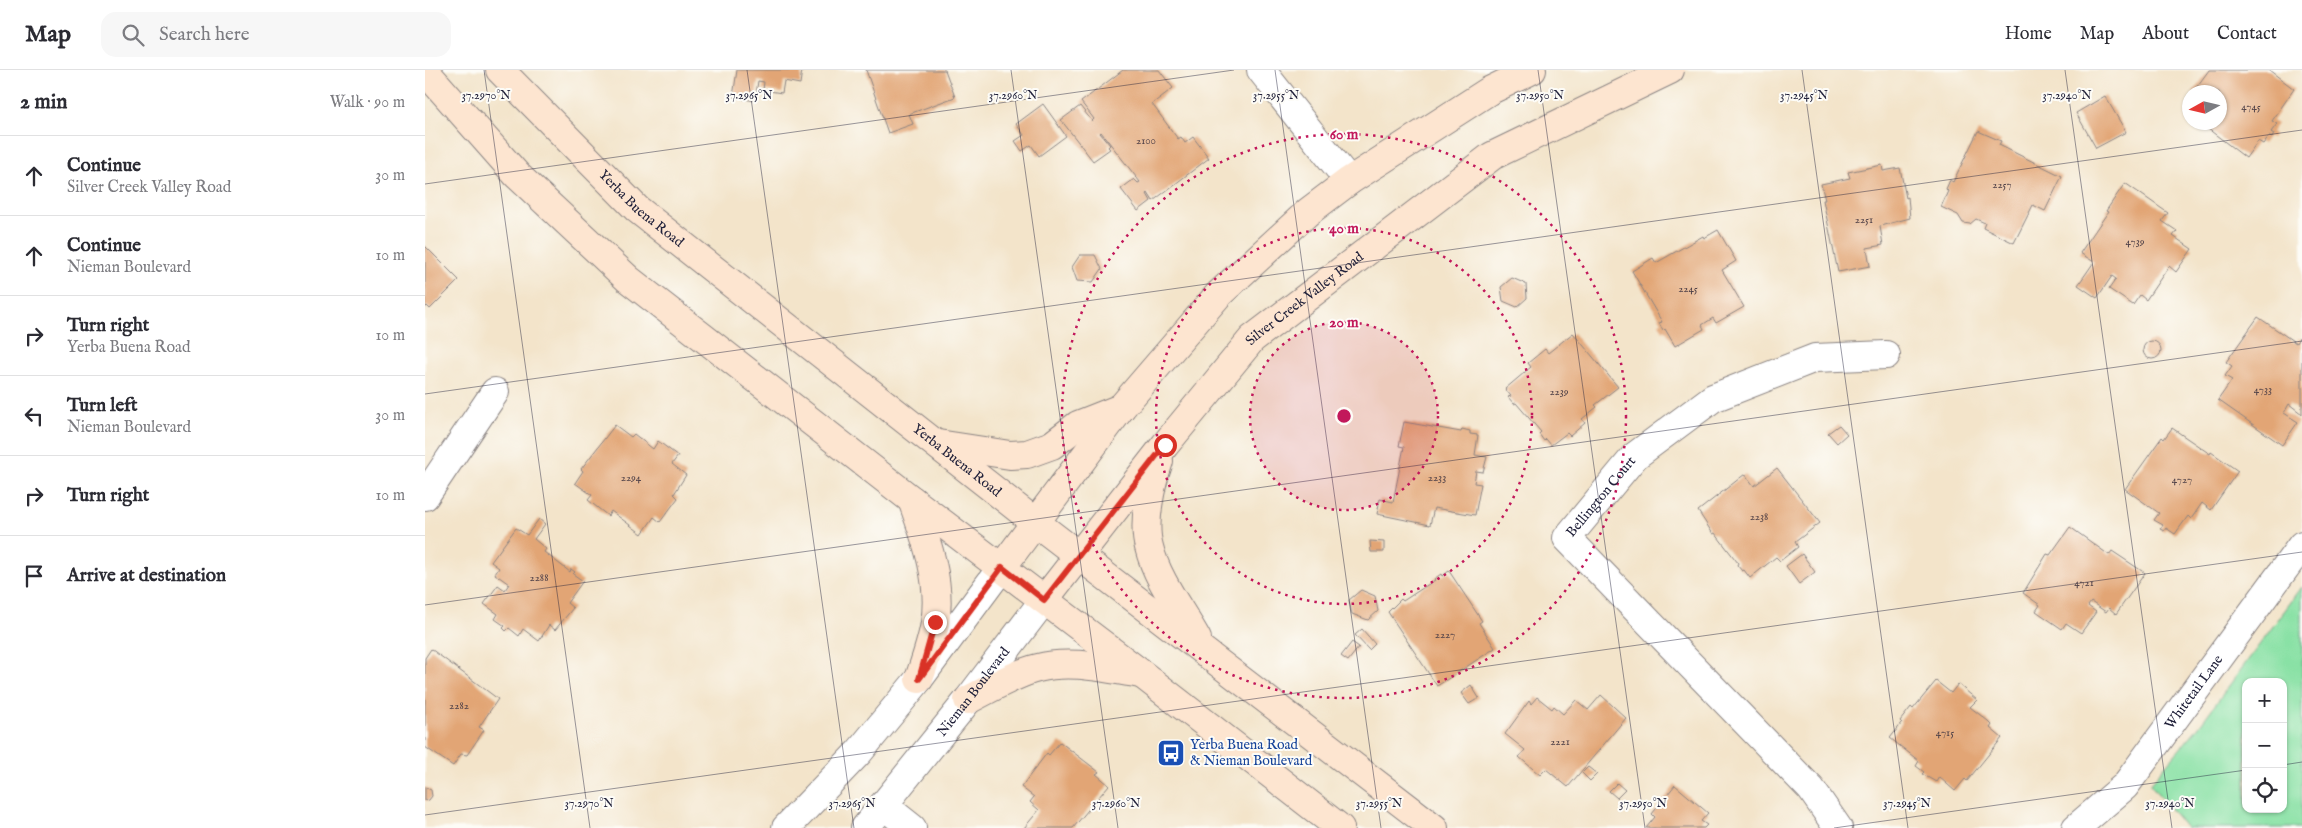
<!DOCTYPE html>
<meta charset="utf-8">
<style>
body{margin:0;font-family:"IM FELL English",serif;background:#f7f7f7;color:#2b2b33}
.controls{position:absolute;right:15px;bottom:15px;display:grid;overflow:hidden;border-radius:10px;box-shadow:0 1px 4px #0004}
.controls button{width:45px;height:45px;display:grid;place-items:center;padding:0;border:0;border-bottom:1px solid #e1e1e2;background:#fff;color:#2b2b33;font:25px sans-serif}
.compass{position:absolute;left:1757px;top:15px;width:45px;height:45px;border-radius:50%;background:#fff;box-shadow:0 1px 4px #0004;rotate:262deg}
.stop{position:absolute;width:15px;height:15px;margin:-11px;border:4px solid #d93025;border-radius:50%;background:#fff}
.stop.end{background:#d93025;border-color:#fff;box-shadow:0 1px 5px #0008}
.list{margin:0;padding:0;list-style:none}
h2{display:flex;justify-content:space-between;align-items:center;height:65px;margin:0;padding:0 20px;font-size:21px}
h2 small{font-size:16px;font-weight:400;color:#7c7c81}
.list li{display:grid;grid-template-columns:32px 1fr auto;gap:15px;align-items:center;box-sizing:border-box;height:80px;padding:0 20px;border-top:1px solid #e1e1e2}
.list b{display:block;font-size:19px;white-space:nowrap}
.list p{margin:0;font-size:16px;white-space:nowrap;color:#7c7c81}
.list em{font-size:16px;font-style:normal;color:#7c7c81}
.icon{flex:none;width:28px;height:28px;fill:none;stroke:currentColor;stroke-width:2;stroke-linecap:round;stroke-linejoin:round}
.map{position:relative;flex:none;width:1877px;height:758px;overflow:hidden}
header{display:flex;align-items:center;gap:30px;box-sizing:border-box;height:70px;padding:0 25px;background:#fff;border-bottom:1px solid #e1e1e2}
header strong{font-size:24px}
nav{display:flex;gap:28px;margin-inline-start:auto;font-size:18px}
.search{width:350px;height:45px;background:#f7f7f7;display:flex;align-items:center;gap:12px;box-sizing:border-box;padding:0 18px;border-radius:15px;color:#7c7c81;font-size:19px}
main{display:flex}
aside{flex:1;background:#fff}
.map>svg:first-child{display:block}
.green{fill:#89e1a5;stroke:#568270;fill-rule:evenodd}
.building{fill:#e2a574}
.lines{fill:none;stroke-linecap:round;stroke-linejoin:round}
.minor-casing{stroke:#8a8382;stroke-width:30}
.tertiary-casing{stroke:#8a8382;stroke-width:30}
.secondary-casing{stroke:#8a8382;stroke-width:30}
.minor{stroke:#fff;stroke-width:28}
.tertiary{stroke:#fff;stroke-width:28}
.secondary{stroke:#fde5d0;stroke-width:28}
.route{stroke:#d93025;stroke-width:6}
.ticks{fill:none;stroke:#22223b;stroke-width:1;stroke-opacity:0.45}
.ring{fill:none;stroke:#c2185b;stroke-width:2.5;stroke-dasharray:2.5 5}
.labels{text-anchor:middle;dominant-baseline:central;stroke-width:4;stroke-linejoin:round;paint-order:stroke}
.number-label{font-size:11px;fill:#524349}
.street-label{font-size:14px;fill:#22223b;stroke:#fdfcf7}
.transit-label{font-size:14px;fill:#164399;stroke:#fdfcf7;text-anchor:start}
.ticks-label{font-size:12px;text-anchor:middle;fill:#22223b;stroke:#fdfcf7;stroke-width:4;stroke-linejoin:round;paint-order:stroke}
.centre{fill:#c2185b;stroke:#fdfcf7;stroke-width:2.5}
.ring-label{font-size:15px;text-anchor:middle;font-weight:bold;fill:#c2185b;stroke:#fdfcf7;stroke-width:4;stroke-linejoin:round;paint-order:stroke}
</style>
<header>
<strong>Map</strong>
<div class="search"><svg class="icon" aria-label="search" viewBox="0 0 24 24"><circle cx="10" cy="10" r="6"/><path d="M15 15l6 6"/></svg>Search here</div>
<nav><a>Home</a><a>Map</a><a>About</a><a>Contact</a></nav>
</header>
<main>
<aside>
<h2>2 min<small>Walk · 90 m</small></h2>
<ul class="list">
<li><svg class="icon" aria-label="ahead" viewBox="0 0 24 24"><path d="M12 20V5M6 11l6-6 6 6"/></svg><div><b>Continue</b><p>Silver Creek Valley Road</p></div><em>30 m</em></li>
<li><svg class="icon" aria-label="ahead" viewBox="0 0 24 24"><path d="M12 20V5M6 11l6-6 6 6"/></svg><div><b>Continue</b><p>Nieman Boulevard</p></div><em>10 m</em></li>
<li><svg class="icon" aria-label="right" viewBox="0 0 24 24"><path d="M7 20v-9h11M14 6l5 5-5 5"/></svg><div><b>Turn right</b><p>Yerba Buena Road</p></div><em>10 m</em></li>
<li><svg class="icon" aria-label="left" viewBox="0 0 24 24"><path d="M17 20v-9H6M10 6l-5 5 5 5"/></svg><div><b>Turn left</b><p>Nieman Boulevard</p></div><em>30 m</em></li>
<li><svg class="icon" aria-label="right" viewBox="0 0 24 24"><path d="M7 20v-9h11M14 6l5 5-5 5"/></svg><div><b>Turn right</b></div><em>10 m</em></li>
<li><svg class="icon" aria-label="arrive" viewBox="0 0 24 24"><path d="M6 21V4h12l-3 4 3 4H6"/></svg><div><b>Arrive at destination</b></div></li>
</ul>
</aside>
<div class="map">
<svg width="1877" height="758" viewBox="0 0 1877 758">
<rect width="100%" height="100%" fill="#fdfcf7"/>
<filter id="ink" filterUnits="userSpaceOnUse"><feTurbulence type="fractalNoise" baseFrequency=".02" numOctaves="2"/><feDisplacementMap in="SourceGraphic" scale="10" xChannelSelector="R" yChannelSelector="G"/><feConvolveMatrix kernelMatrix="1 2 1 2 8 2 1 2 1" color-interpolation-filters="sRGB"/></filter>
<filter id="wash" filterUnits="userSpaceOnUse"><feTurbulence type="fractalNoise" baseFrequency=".0096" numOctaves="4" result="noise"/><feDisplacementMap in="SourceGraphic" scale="20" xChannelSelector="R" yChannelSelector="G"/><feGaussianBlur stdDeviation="1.12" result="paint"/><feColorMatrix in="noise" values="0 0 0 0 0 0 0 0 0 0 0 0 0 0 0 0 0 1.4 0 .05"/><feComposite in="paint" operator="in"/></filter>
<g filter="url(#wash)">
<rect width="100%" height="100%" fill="#f3e4ca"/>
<path class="green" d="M 1877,517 L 1877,758 L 1761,758 L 1725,714 L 1772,659 ZM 1821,612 L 1858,612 L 1858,739 L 1821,739 Z"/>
<g id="blocks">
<path class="building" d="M 312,0 L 377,0 L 375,14 L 359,11 L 357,23 L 338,20 L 339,12 L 333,11 L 330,31 L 308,27 Z
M 441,0 L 520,0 L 530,27 L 484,44 L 488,54 L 463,63 Z
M 698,0 L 734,0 L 748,18 L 727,34 L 753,69 L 756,67 L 760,73 L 768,67 L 784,88 L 728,131 L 723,123 L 722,124 L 726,131 L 713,141 L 696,119 L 709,109 L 713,113 L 715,112 L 676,62 L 675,63 L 685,75 L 683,77 L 685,79 L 668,91 L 636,50 L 655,36 L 667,51 L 669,49 L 656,32 Z
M 1784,0 L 1844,0 L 1869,19 L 1847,51 L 1852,54 L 1846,62 L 1849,64 L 1847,68 L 1844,66 L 1838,74 L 1833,71 L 1821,88 L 1778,55 L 1779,52 L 1794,52 L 1794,22 L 1768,22 Z
M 1680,26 L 1701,62 L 1671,78 L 1651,43 Z
M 618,34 L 641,66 L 614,86 L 606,75 L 597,81 L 590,71 L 599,65 L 591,54 Z
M 1553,61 L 1576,71 L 1574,75 L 1637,106 L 1620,141 L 1608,135 L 1589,173 L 1558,158 L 1560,153 L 1551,149 L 1545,154 L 1538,153 L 1533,145 L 1516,137 L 1523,121 L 1521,119 L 1525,110 L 1528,112 Z
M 1457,95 L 1458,101 L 1475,98 L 1481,128 L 1483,127 L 1485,148 L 1455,156 L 1458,175 L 1442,178 L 1445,196 L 1413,202 L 1398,130 L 1400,130 L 1396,114 L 1425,108 L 1423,102 Z
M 1700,113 L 1743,143 L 1737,151 L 1752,161 L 1748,166 L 1767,179 L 1751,202 L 1744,196 L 1721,230 L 1715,225 L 1708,235 L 1684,219 L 1691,209 L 1687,206 L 1672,228 L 1653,215 L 1669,192 L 1655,183 L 1683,142 L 1681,141 Z
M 1293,160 L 1311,191 L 1297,200 L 1319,237 L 1291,253 L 1288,248 L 1277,255 L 1279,259 L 1250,276 L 1240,259 L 1238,261 L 1234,253 L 1237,252 L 1207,201 L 1228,188 L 1231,193 L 1278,166 L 1279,168 Z
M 0,176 L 34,210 L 5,239 L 2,236 L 0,238 Z
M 655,185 L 670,185 L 677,199 L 668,212 L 652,211 L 647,197 Z
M 1087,208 L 1101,214 L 1102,228 L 1092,237 L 1078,231 L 1076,217 Z
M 1833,247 L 1871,273 L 1874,268 L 1877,270 L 1877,344 L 1864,334 L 1859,343 L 1873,352 L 1857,375 L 1793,330 L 1807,310 L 1800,306 L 1807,296 L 1801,292 Z
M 1148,263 L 1193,317 L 1170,335 L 1172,337 L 1157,349 L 1160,353 L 1145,366 L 1142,363 L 1126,375 L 1121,369 L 1119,371 L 1114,364 L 1116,362 L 1091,333 L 1089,334 L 1083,327 L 1086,326 L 1080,319 L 1106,297 L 1103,293 L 1120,279 L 1123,283 Z
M1718 280a9 9 0 1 1 18 0a9 9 0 1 1-18 0Z
M 979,352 L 1036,362 L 1037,359 L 1045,361 L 1045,364 L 1053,365 L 1050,385 L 1062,387 L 1058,402 L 1051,401 L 1049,413 L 1056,414 L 1050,445 L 1009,438 L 1005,455 L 952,444 L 955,429 L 968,432 L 979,377 L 974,376 Z
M 190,355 L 206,367 L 209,364 L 228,379 L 233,371 L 253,386 L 247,394 L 261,405 L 249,424 L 253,428 L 235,452 L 229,447 L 217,464 L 186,441 L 183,446 L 163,430 L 167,425 L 150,413 L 158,401 L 156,399 Z
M 1414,355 L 1422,364 L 1412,373 L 1403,363 Z
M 1747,358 L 1785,384 L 1786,382 L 1813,401 L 1786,440 L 1777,433 L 1766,449 L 1763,446 L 1750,464 L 1741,458 L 1739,461 L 1735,459 L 1738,455 L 1729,450 L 1734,443 L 1700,419 L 1737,367 L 1739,369 Z
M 1352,398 L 1395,453 L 1370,472 L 1373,477 L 1355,491 L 1351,487 L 1325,508 L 1319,500 L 1317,501 L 1312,495 L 1313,493 L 1290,463 L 1288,464 L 1273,441 L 1320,404 L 1329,416 Z
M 114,449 L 120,454 L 109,469 L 121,479 L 119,482 L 145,502 L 146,499 L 150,502 L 148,504 L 158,511 L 142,533 L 148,538 L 130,560 L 124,555 L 114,571 L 98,559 L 94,566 L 84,558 L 81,561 L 78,558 L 80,556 L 70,549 L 73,544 L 59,534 L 73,515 L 80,520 L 84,514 L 70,504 L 74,498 L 66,492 L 91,458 L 102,465 Z
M 1645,457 L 1684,485 L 1687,481 L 1720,503 L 1691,544 L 1684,538 L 1681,542 L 1666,532 L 1663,536 L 1671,542 L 1656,563 L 1641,553 L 1637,559 L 1611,541 L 1615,535 L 1598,523 L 1622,484 L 1625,485 Z
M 945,471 L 959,472 L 959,482 L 946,482 Z
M 1377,484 L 1390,502 L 1374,514 L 1361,496 Z
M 1024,501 L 1057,551 L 1054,553 L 1070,578 L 1012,616 L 963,542 L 976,529 L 978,531 L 1010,510 L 1009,509 L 1016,504 L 1017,506 Z
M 936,520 L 950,526 L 953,541 L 943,550 L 927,544 L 924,530 Z
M 937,559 L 950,574 L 944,580 L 930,565 Z
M 927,572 L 934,577 L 923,591 L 916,586 Z
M 6,579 L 73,629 L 54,657 L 59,660 L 42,685 L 36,684 L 28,696 L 0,677 L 0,588 Z
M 1511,611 L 1526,623 L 1533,614 L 1552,630 L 1545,637 L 1563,651 L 1567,655 L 1565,658 L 1577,668 L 1542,711 L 1540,709 L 1530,721 L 1514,707 L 1511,712 L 1497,704 L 1499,702 L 1491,696 L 1494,691 L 1465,668 L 1477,653 L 1475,651 L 1486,637 L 1488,639 Z
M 1046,615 L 1054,628 L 1044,634 L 1036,623 Z
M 1176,625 L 1201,648 L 1143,717 L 1121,699 L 1115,705 L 1094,687 L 1100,680 L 1080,664 L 1104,631 L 1106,634 L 1112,627 L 1127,639 L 1129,636 L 1138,644 L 1151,630 L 1163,640 Z
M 635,672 L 674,702 L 671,704 L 684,715 L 648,758 L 599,758 L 614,740 L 605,732 L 609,727 L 596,717 L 622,683 L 624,685 Z
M 1163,697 L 1172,704 L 1165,711 L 1157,703 Z
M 1192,713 L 1200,720 L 1192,728 L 1184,721 Z
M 1250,715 L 1283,743 L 1276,751 L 1282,755 L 1279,758 L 1221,758 L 1230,747 L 1227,744 Z
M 0,717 L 6,720 L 7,726 L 4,730 L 0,731 Z"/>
</g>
</g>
<g filter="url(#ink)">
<use href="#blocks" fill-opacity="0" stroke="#8a8382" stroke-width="1"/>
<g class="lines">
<g class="minor-casing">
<g id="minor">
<path d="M 836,0 L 924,111"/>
<path d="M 0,426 L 70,322"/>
<path d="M 458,735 L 487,758"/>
<path id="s1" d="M 1413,758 L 1386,719 L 1142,468 L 1210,386 L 1288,328 L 1390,288 L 1461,285"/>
<path id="s2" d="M 1651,758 L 1700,716 L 1877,475"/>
</g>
</g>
<g class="tertiary-casing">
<g id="tertiary">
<path d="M 361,758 L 434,682 L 494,609 L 577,497"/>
<path id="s3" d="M 440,758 L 543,630 L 619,530"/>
</g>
</g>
<g class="secondary-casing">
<g id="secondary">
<path id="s4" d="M 75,0 L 212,139 L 610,452 L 1009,758"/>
<path d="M 0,1 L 92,105 L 203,209 L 487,430 L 718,605 L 915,758"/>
<path d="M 513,374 L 585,385 L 602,384 L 627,375 L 653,355 L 696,338"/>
<path d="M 734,391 C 726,414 717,453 724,477 C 732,510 756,540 772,569"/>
<path d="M 487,430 C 501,469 517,511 510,553 C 507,572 500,591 494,609"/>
<path d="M 577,497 L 696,338 L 794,224 L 883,142 L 924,111 L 1064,21 L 1107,0"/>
<path id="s5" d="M 619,530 L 740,375 L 827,269 L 1067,86 L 1245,0"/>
<path d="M 543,630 C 565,619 589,604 613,598 C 646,589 682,599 716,604"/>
</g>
</g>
<use href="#minor" class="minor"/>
<use href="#tertiary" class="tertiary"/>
<use href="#secondary" class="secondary"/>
</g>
</g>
<g class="lines" filter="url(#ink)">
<path class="route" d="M 510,552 L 494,609 L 577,497 L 619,530 L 740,375"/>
</g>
<path class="ticks" d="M 59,0 L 165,758M 322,0 L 429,758M 586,0 L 693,758M 850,0 L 956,758M 1113,0 L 1220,758M 1377,0 L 1483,758M 1640,0 L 1747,758M 0,114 L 809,0M 0,324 L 1877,60M 0,535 L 1877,271M 1858,695 L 1877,692M 0,745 L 1877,482M 1409,758 L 1821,700"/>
<circle cx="919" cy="346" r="94" fill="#c2185b" fill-opacity=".12"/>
<g class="ring">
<circle cx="919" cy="346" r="94"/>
<circle cx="919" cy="346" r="188"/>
<circle cx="919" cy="346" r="282"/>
</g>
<defs>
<g id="bus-square" transform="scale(1.4375)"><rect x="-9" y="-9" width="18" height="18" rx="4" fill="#1a4fb4" stroke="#fdfcf7"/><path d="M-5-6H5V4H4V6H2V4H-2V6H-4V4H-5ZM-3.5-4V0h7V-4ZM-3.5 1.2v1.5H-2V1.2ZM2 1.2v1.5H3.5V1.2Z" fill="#fff"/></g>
</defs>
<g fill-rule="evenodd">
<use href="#bus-square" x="746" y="683"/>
</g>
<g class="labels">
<g class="number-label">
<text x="1826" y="37">4745</text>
<text x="721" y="71">2100</text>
<text x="1577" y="115">2257</text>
<text x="1439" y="150">2251</text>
<text x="1710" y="172">4739</text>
<text x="1263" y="219">2245</text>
<text x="1838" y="320">4733</text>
<text x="1134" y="322">2239</text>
<text x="206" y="408">2294</text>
<text x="1012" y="408">2233</text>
<text x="1757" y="410">4727</text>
<text x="1334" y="447">2238</text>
<text x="114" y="508">2288</text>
<text x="1659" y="513">4721</text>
<text x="1020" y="565">2227</text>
<text x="34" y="636">2282</text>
<text x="1520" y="663">4715</text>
<text x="1135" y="672">2221</text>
</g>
<g class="street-label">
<text stroke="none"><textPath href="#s4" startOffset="198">Yerba Buena Road</textPath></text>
<text stroke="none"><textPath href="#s5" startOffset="400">Silver Creek Valley Road</textPath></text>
<text stroke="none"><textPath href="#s4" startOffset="602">Yerba Buena Road</textPath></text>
<text stroke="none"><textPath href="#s1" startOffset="451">Bellington Court</textPath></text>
<text stroke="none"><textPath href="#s3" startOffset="174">Nieman Boulevard</textPath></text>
<text stroke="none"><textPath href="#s2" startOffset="181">Whitetail Lane</textPath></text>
</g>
<g class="transit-label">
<text x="765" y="675">Yerba Buena Road<tspan x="765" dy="16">&amp; Nieman Boulevard</tspan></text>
</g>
</g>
<g class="ticks-label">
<text x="61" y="29">37.2970°N</text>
<text x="324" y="29">37.2965°N</text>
<text x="588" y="29">37.2960°N</text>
<text x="851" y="29">37.2955°N</text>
<text x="1115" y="29">37.2950°N</text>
<text x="1379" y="29">37.2945°N</text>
<text x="1642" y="29">37.2940°N</text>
<text x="164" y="737">37.2970°N</text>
<text x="427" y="737">37.2965°N</text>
<text x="691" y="737">37.2960°N</text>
<text x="954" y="737">37.2955°N</text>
<text x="1218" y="737">37.2950°N</text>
<text x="1482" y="737">37.2945°N</text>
<text x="1745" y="737">37.2940°N</text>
</g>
<circle cx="919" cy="346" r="8" class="centre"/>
<g class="ring-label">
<text x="919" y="69">60 m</text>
<text x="919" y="163">40 m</text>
<text x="919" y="257">20 m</text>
</g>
</svg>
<div class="controls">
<button>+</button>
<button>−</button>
<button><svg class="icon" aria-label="locate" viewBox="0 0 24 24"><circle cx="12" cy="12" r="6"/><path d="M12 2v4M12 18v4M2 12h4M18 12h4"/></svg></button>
</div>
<svg class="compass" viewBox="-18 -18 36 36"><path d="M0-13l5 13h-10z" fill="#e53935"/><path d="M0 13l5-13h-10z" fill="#7c7c81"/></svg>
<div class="stop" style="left:740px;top:375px"></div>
<div class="stop end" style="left:510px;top:552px"></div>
</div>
</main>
